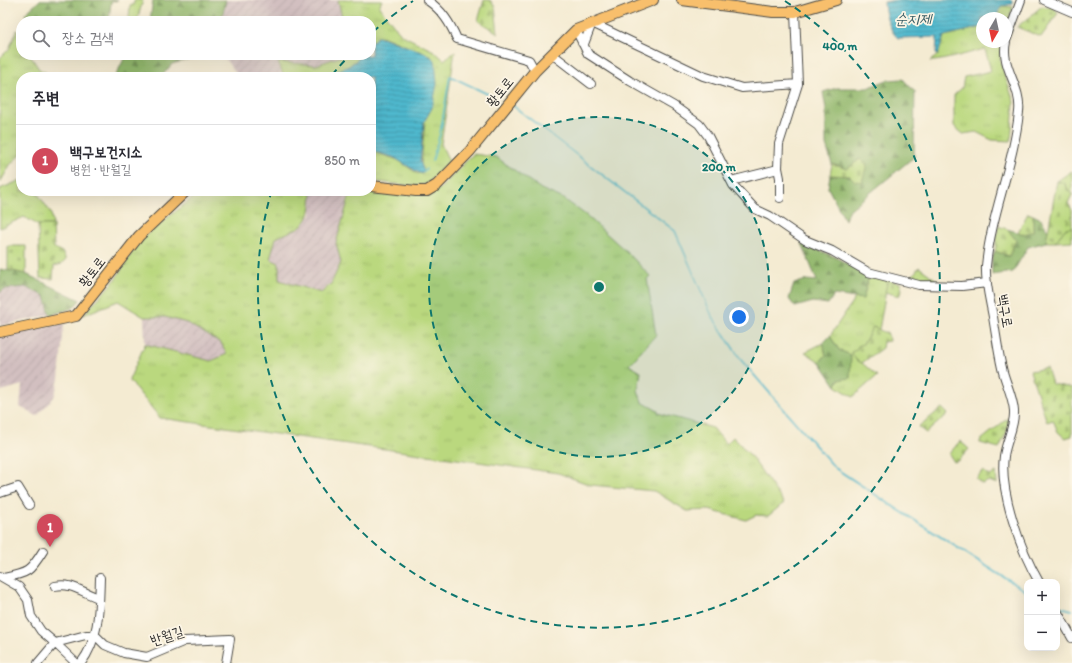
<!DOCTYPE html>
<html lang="ko">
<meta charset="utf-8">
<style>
body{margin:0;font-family:Itim,"Poor Story",sans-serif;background:#f7f7f7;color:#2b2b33}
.controls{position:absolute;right:12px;bottom:12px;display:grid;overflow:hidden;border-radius:8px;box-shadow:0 4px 16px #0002}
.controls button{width:36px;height:36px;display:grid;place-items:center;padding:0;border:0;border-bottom:1px solid #e1e1e2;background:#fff;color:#2b2b33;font:20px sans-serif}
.compass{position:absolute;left:976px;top:12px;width:36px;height:36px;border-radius:50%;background:#fff;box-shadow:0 4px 16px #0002;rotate:189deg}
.you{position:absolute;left:739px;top:317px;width:14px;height:14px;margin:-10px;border:3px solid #fff;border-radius:50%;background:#1a73e8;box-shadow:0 0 0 6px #1a73e833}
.badge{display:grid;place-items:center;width:26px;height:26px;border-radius:50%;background:#d1495b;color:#fff;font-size:13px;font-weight:700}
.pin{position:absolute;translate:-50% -33px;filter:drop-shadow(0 1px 2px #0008)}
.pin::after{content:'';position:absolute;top:21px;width:14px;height:12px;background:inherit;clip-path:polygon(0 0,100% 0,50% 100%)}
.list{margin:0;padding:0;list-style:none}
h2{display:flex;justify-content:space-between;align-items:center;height:52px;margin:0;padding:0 16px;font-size:17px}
h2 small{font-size:13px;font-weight:400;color:#7c7c81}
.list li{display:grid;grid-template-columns:26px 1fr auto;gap:12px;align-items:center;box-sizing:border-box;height:72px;padding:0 16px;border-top:1px solid #e1e1e2}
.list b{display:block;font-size:15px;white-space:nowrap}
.list p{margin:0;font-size:13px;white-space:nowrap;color:#7c7c81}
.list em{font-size:13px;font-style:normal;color:#7c7c81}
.icon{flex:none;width:22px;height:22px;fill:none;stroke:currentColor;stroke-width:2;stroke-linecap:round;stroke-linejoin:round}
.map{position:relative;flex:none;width:1072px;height:663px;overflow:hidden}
.search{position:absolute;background:#fff;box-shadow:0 4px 16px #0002;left:16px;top:16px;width:360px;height:44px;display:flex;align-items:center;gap:10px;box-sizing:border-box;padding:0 14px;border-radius:16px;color:#7c7c81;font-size:15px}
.panel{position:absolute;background:#fff;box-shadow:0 4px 16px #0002;left:16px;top:72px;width:360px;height:124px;border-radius:16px}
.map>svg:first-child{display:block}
.industrial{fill:url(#industrial-furrows)}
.grass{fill:url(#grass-tufts);stroke:#728254}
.forest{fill:url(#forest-firs);stroke:#5f724c}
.cemetery{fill:url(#cemetery-stones);stroke:#728254}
.water{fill:url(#water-rules);stroke:#3e727c}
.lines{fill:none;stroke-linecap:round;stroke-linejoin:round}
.stream{stroke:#50b8cd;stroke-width:1.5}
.minor-casing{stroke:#494844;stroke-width:10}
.major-casing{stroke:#494844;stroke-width:12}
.minor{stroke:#fff;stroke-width:8}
.major{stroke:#f8bf6c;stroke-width:10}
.ring{fill:none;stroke:#0f766e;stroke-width:2;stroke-dasharray:7 5}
.labels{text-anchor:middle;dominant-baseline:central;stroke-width:3.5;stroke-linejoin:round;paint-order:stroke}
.street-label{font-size:14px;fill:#2b2b2b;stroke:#fcf5e5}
.water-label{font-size:15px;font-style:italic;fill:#385c64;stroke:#fcf5e5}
.centre{fill:#0f766e;stroke:#fcf5e5;stroke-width:2}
.ring-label{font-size:12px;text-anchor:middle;font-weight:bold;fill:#0f766e;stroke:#fcf5e5;stroke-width:3.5;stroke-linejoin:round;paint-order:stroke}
</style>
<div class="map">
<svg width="1072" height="663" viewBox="0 0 1072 663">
<defs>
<pattern id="industrial-furrows" width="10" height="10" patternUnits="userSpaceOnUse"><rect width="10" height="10" fill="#d2bfc0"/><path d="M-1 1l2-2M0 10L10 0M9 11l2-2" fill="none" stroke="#b4a4a5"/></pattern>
<pattern id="grass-tufts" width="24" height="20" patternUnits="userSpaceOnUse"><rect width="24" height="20" fill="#bad87e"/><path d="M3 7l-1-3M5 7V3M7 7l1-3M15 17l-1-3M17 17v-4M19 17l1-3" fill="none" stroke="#a0ba6d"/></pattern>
<pattern id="forest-firs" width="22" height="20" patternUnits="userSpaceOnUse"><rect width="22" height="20" fill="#93b86d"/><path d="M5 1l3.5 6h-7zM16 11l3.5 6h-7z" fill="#78965a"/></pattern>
<pattern id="cemetery-stones" width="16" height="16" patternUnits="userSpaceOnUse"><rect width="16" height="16" fill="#bad87e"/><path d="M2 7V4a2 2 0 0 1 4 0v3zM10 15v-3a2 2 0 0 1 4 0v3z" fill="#a0ba6d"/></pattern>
<pattern id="water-rules" width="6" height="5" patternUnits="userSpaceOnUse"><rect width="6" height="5" fill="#50b8cd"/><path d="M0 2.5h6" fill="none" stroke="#4396a7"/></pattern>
</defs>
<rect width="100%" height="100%" fill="#fcf5e5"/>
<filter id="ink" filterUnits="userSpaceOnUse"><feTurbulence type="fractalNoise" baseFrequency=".025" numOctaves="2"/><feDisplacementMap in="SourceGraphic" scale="8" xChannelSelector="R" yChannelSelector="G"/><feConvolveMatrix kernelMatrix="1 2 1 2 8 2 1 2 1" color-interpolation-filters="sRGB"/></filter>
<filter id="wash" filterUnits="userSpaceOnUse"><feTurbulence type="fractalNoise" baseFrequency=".012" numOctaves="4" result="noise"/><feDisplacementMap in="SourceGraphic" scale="16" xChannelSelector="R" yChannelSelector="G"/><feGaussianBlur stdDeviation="0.9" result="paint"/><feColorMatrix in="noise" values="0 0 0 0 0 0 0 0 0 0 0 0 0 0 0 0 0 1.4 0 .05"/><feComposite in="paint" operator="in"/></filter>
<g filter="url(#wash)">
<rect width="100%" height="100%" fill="#f4ebd2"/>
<path class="industrial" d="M 226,0 L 338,0 L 343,21 L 219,21 L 222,18 Z
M 222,55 L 345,55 L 316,65 L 278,62 L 282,77 L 239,77 Z
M 312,191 L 351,191 L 336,243 L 341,262 L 330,284 L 321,293 L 278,280 L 270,260 L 276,238 L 302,226 L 311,214 Z
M 25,287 L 45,296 L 50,315 L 0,326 L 0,293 L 4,289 Z
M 144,317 L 165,317 L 187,323 L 221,343 L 227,354 L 211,361 L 145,344 Z
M 64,323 L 59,379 L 54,397 L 37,416 L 20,407 L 22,385 L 1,391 L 0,336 Z"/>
<path class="grass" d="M 338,0 L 382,0 L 379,7 L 402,35 L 434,51 L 444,60 L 455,51 L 441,144 L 449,161 L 427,184 L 413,186 L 371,181 L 371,151 L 398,160 L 418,174 L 421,165 L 431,56 L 382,36 L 371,42 L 371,21 L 343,21 Z
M 1002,6 L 1013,7 L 1006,27 L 1006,18 L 995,18 Z
M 982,27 L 982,42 L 1002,42 L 1000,61 L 1014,102 L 1011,141 L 992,140 L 976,132 L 963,134 L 954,126 L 954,95 L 962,88 L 964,77 L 991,71 L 985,49 C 972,52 940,62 930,61 L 938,55 L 944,36 Z
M 17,30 L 21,38 L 21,55 L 30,55 L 39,69 L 54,77 L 21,77 L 21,154 L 10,165 L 0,183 L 0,58 L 9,49 Z
M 345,55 L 362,55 L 349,66 L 322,77 L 284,77 L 278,62 L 316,65 Z
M 473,154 L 496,157 L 541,189 L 564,199 L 587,216 L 628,253 L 650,276 L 647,279 L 656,335 L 629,365 L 641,372 L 638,390 L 642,402 L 658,411 L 658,413 L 713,428 L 726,444 L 733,437 L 750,455 L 784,503 L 768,516 L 756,515 L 746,520 L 709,510 L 687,511 L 654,491 L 591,485 L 558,473 L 160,418 L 129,380 L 145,344 L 211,361 L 227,354 L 221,343 L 187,323 L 165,317 L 144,317 L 118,301 L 83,315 L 115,280 L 140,240 L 201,191 L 312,191 C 310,226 307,224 276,238 L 270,259 L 279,263 L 279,280 L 321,293 L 331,284 L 341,262 L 336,243 L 351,191 L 371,191 L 371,189 L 440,189 Z
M 1072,171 L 1072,195 L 1064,183 L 1057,181 Z
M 21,180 L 21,191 L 36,191 L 51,213 L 53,225 L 38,225 L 24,217 L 0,228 L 0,189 Z
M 1072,227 L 1072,241 L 1055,242 L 1066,228 Z
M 869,276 L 888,280 L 879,330 L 873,327 L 863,345 L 858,346 L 856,360 L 862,363 L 877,376 L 853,397 L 836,386 L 838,380 L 839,350 L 830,336 L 855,298 L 863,298 Z
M 823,343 L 826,355 L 820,362 L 805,352 Z"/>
<path class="forest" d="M 40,0 L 118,0 L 111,2 L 109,21 L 32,21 L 27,18 L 25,14 Z
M 153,0 L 226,0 L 222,18 L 219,21 L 150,21 Z
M 126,55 L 172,55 L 177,60 L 173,55 L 196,55 L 194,58 L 172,64 L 161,77 L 115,77 Z
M 903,79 L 915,92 L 914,157 L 848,211 L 845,220 L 828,188 L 830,175 L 850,176 L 860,159 L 847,169 L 832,164 L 826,145 L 826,109 L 823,92 L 837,88 L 867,88 L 887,80 Z
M 1033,215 L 1041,219 L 1048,231 L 1046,242 L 1028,247 L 1013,272 L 992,275 L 992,259 L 995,251 L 1009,256 L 1016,240 L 1007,229 L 1024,234 L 1033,231 Z
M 802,244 L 833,256 L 869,276 L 863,299 L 834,295 L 828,304 L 813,302 L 795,307 L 789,299 L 794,284 L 806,280 L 817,281 Z
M 0,269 L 26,274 L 80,300 L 73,308 L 50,315 L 45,296 L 25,287 L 4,289 L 0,293 Z
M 830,336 L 839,350 L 851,355 L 850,378 L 838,380 L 836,386 L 820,362 L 826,355 L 823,343 Z"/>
<path class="cemetery" d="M 134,0 L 143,0 L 137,21 L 129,19 L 130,5 L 134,4 Z
M 484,0 L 490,0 L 495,7 L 498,33 L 478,21 Z
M 1042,6 L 1054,8 L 1058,13 L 1041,37 L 1017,27 Z
M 860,159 L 867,164 L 862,182 L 855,181 L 850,176 L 830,175 L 832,164 L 847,169 Z
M 1057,181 L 1064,183 L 1072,195 L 1068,203 L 1072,210 L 1072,227 L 1066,228 L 1055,242 L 1046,242 Z
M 1028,213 L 1033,215 L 1033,231 L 1024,234 L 1018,232 Z
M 38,225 L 53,225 L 54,248 L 62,252 L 66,260 L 62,264 L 54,266 L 53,279 L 40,278 Z
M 998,226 L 1007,229 L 1016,240 L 1009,256 L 995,251 Z
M 8,246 L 26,246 L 26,274 L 8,270 Z
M 919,267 L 938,281 L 922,282 L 911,278 Z
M 888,280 L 900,283 L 902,290 L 899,296 L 885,292 Z
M 873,327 L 888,334 L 889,341 L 883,342 L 882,348 L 862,363 L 856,360 L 851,352 L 856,350 L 858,346 L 863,344 Z
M 1047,368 L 1052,384 L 1072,388 L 1072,436 L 1065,438 L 1058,432 L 1053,420 L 1047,422 L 1030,371 Z
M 942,408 L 948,414 L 926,433 L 918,427 Z
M 1008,418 L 1007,432 L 999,448 L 980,443 L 980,441 Z
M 960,441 L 969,449 L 959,460 L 954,462 L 949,454 Z
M 983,471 L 990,476 L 996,472 L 997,484 L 989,481 L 982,484 L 976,479 Z"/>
<path class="water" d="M 897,0 L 1012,0 L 1012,4 L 1002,6 L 995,18 L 982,18 L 982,27 L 944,36 L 938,55 L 936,54 L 937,37 L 898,38 C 890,32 884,12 884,2 Z
M 379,36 L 427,54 L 435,60 L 437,84 L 432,108 L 424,122 L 420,162 L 424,171 L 421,174 L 393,157 L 371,151 L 371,77 L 322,77 L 349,66 L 363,55 L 371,55 L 371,42 Z"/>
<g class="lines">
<path class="stream" d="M 512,105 L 675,231 L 712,316 L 741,360 L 835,468 L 897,509 L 1027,592
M 432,161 L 440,134 L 450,76 L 496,98
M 424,171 L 426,169
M 1057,606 L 1072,610"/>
</g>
</g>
<g filter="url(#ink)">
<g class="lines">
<g class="minor-casing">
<path id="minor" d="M 427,0 C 442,10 450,23 457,39 L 529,60 L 535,71
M 1044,0 L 1072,12
M 576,30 L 588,54 L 630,81 L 674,106 L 699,124 L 708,136 L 733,185 L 755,209 L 770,216 L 805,240 L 832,251 L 868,272 L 919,285 L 962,286 L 987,283
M 1006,41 L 1021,0
M 1006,42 C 1000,67 1022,86 1019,112 C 1014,164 991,214 986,266 C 985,283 990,300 993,317 C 996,334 998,351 1002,368 C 1005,382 1013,396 1014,411 C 1015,426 1006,441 1004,456 C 999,492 1021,551 1039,582
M 582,43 L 584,44 L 592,23 L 703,76 L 742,88 L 798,84
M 552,54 L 591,84
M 731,181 L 778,169
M 780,198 L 780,178 L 778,168 L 779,144 L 798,84 L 795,12
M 0,493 L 18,487 L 29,505
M 0,576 L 19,587 L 28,600 L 31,616 L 41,631 L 55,643 L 86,635 L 95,635 L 105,645 L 124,653 L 147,657 L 185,641 L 230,639 L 226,663
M 4,578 C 28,573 30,572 43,551
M 55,586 C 72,582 83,593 99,598
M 1057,611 L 1072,638
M 38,663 L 55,643 L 76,663
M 81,663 C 100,638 99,607 100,578"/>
</g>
<g class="major-casing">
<path id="major" d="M 682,0 L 773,12 L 795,12 L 836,0
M 371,186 L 416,191 L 427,191 L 437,185 L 470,151 L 535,71 L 576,30 L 653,0
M 0,332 L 76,316 L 139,236 L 186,191"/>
</g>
<use href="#minor" class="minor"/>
<use href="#major" class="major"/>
</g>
</g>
<circle cx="599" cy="287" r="170" fill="#0f766e" fill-opacity=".12"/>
<g class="ring">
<circle cx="599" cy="287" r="170"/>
<path d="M332 75A341 341 0 0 1 348 57M373 32A341 341 0 0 1 413 1M785 1A341 341 0 1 1 271 193"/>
</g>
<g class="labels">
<g class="street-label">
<text transform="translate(500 92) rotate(-51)">황토로</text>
<text transform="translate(92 272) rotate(-52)">황토로</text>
<text transform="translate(1005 311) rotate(80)">백구로</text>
<text transform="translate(167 636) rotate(-18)">반월길</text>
</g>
<g class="water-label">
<text x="913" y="19">순지제</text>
</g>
</g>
<circle cx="599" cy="287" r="6" class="centre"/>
<g class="ring-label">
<text x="840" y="50">400 m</text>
<text x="719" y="171">200 m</text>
</g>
</svg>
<div class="controls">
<button>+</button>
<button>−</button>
</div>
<svg class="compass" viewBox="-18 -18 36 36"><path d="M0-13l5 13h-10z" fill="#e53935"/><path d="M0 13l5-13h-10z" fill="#7c7c81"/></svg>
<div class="you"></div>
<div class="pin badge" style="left:50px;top:547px">1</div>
<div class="search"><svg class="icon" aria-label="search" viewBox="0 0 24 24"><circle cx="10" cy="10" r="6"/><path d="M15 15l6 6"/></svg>장소 검색</div>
<section class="panel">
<h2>주변<small></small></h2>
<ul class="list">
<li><span class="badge">1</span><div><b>백구보건지소</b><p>병원 · 반월길</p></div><em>850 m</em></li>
</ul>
</section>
</div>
